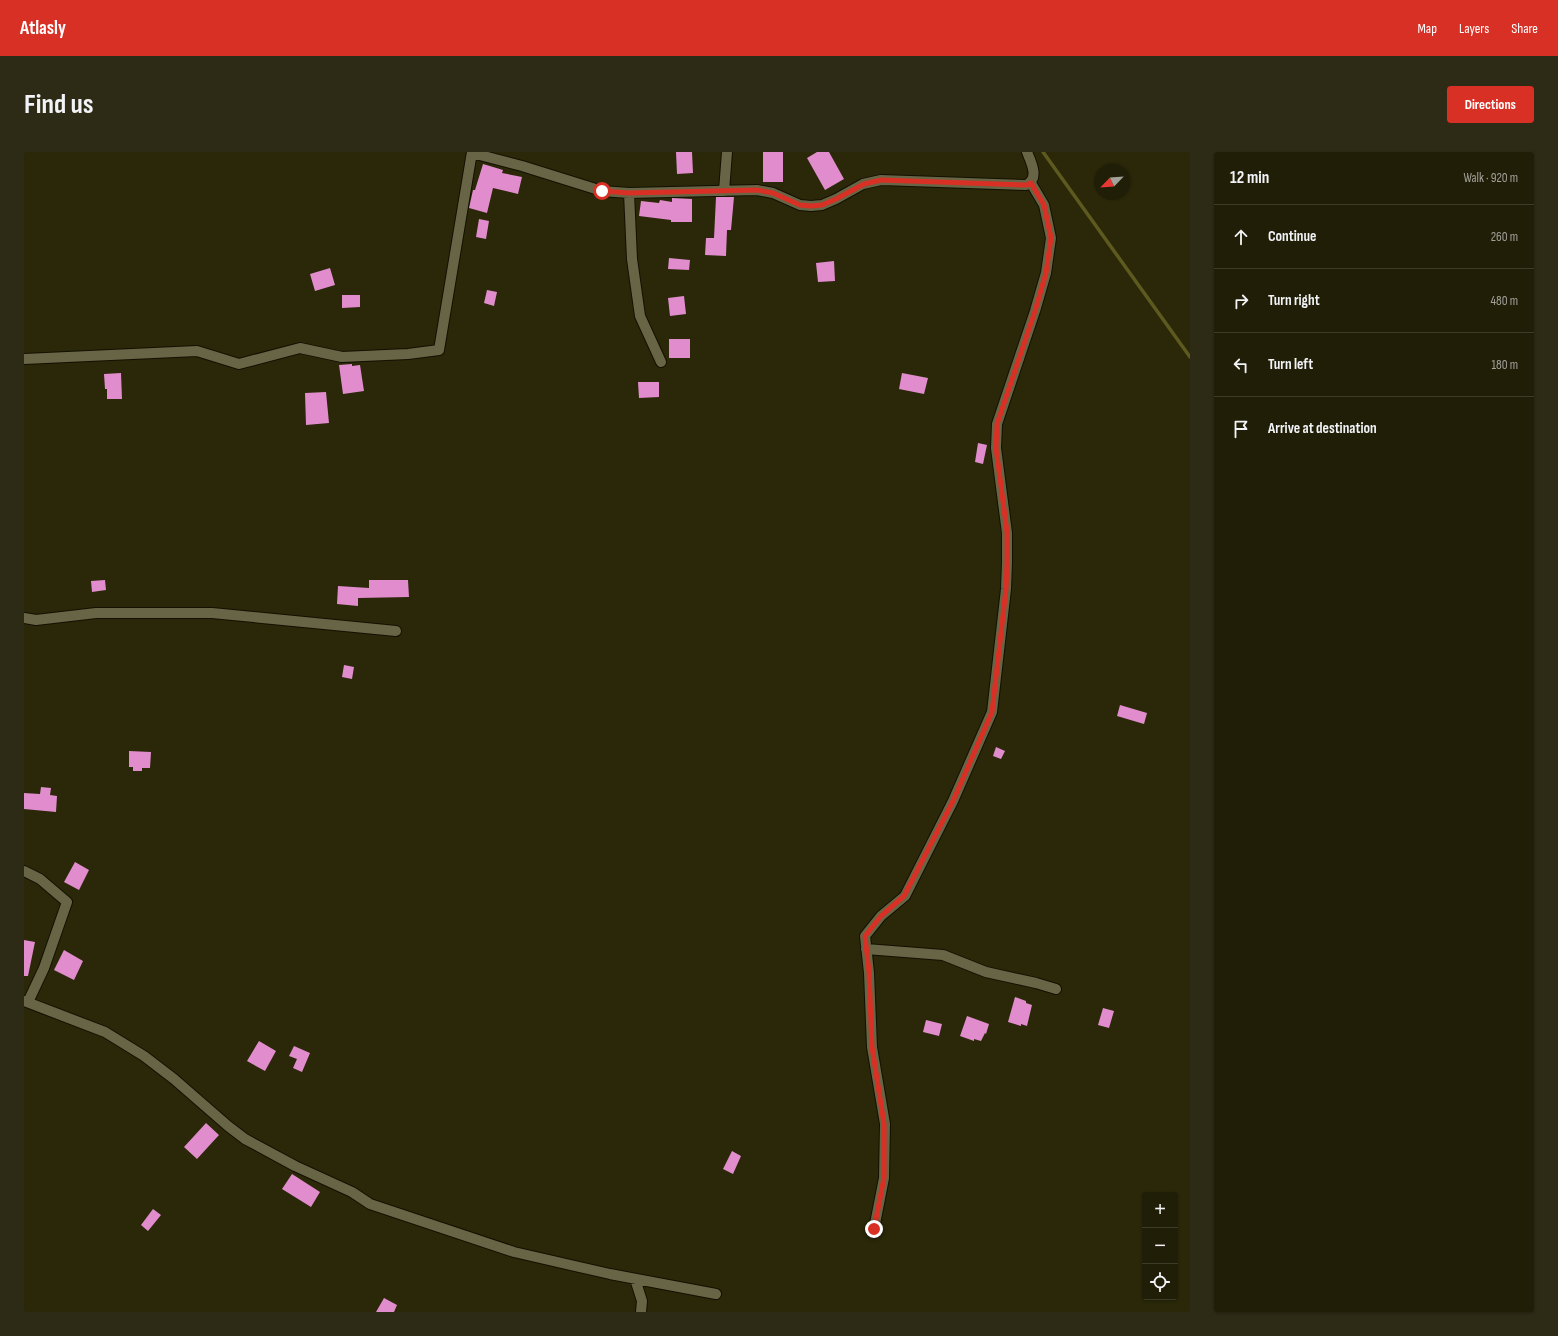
<!DOCTYPE html>
<meta charset="utf-8">
<style>
body{margin:0;font-family:"Sofia Sans Condensed",sans-serif;background:#2d2b15;color:#f1f3f6}
.controls{position:absolute;right:12px;bottom:12px;display:grid;overflow:hidden;border-radius:4px;box-shadow:0 1px 3px #0004}
.controls button{width:36px;height:36px;display:grid;place-items:center;padding:0;border:0;border-bottom:1px solid #3d3c28;background:#201e07;color:#f1f3f6;font:20px sans-serif}
.compass{position:absolute;left:1070px;top:12px;width:36px;height:36px;border-radius:50%;background:#201e07;box-shadow:0 1px 3px #0004;rotate:245deg}
.stop{position:absolute;width:12px;height:12px;margin:-9px;border:3px solid #d93025;border-radius:50%;background:#fff}
.stop.end{background:#d93025;border-color:#fff;box-shadow:0 1px 4px #0008}
.list{margin:0;padding:0;list-style:none}
h2{display:flex;justify-content:space-between;align-items:center;height:52px;margin:0;padding:0 16px;font-size:17px}
h2 small{font-size:13px;font-weight:400;color:#a2a29b}
.list li{display:grid;grid-template-columns:26px 1fr auto;gap:12px;align-items:center;box-sizing:border-box;height:64px;padding:0 16px;border-top:1px solid #3d3c28}
.list b{display:block;font-size:15px;white-space:nowrap}
.list em{font-size:13px;font-style:normal;color:#a2a29b}
.icon{flex:none;width:22px;height:22px;fill:none;stroke:currentColor;stroke-width:2;stroke-linecap:round;stroke-linejoin:round}
.map{position:relative;flex:none;width:1166px;height:1160px;overflow:hidden;border-radius:4px}
header{display:flex;align-items:center;gap:24px;box-sizing:border-box;height:56px;padding:0 20px;background:#d93025;color:#fff}
header strong{font-size:19px}
nav{display:flex;gap:22px;margin-inline-start:auto;font-size:14px}
.intro{display:flex;align-items:center;justify-content:space-between;box-sizing:border-box;height:96px;padding:0 24px}
h1{margin:0;font-size:28px}
.button{padding:10px 18px;border-radius:4px;background:#d93025;color:#fff;font-size:14px;font-weight:700}
main{display:flex;gap:24px;padding:0 24px}
aside{flex:1;background:#201e07;border-radius:4px;box-shadow:0 1px 3px #0004}
.map>svg:first-child{display:block}
.lines{fill:none;stroke-linecap:round;stroke-linejoin:round}
.stream{stroke:#5d591f;stroke-width:3.5}
.building{fill:#e18dcd}
.minor-casing{stroke:#131000;stroke-width:12}
.minor{stroke:#676545;stroke-width:10}
.route{stroke:#d93025;stroke-width:5}
</style>
<header>
<strong>Atlasly</strong>
<nav><a>Map</a><a>Layers</a><a>Share</a></nav>
</header>
<div class="intro"><h1>Find us</h1><a class="button">Directions</a></div>
<main>
<div class="map">
<svg width="1166" height="1160" viewBox="0 0 1166 1160">
<rect width="100%" height="100%" fill="#2a2809"/>
<g class="lines">
<path class="stream" d="M 1019,0 L 1166,205"/>
</g>
<path class="building" d="M 652,0 L 668,0 L 669,21 L 653,22 Z
M 739,0 L 759,0 L 759,30 L 739,30 Z
M 793,0 L 805,0 L 820,27 L 801,38 L 783,6 Z
M 459,12 L 479,18 L 478,21 L 498,25 L 494,42 L 469,36 L 463,61 L 445,56 L 449,38 L 451,38 Z
M 692,45 L 710,45 L 707,78 L 703,78 L 702,104 L 681,103 L 682,86 L 690,86 Z
M 648,46 L 668,47 L 668,70 L 647,70 L 647,68 L 615,64 L 617,49 L 635,51 L 636,48 L 648,50 Z
M 455,67 L 465,69 L 462,87 L 452,85 Z
M 645,106 L 666,108 L 665,118 L 644,117 Z
M 810,109 L 811,129 L 794,130 L 792,111 Z
M 306,116 L 311,133 L 291,139 L 286,122 Z
M 463,138 L 473,140 L 470,154 L 460,151 Z
M 318,143 L 336,143 L 336,155 L 318,156 Z
M 660,144 L 662,162 L 646,164 L 644,146 Z
M 645,187 L 666,187 L 666,206 L 645,206 Z
M 328,212 L 328,214 L 336,213 L 340,239 L 319,242 L 315,213 Z
M 97,221 L 98,247 L 83,247 L 83,237 L 81,237 L 80,222 Z
M 878,221 L 904,226 L 900,242 L 875,237 Z
M 614,230 L 635,230 L 635,245 L 615,246 Z
M 302,240 L 305,271 L 282,273 L 281,241 Z
M 954,291 L 963,293 L 959,312 L 951,310 Z
M 81,428 L 82,438 L 68,440 L 67,429 Z
M 345,428 L 384,428 L 385,445 L 334,446 L 334,454 L 313,452 L 314,434 L 345,436 Z
M 320,513 L 330,515 L 328,527 L 318,525 Z
M 1096,553 L 1123,561 L 1120,572 L 1093,564 Z
M 972,595 L 981,599 L 977,607 L 969,604 Z
M 105,599 L 127,600 L 126,616 L 118,616 L 118,619 L 109,619 L 109,615 L 105,615 Z
M 17,635 L 27,636 L 26,643 L 33,644 L 32,660 L 0,657 L 0,641 L 16,642 Z
M 51,710 L 65,718 L 55,738 L 40,730 Z
M 0,788 L 11,790 L 4,824 L 0,824 Z
M 40,798 L 59,809 L 50,828 L 30,818 Z
M 991,845 L 1002,849 L 1002,851 L 1008,853 L 1003,874 L 997,872 L 997,874 L 984,870 Z
M 1079,856 L 1090,859 L 1085,876 L 1074,873 Z
M 943,864 L 965,872 L 962,882 L 961,881 L 957,889 L 950,887 L 950,889 L 936,884 Z
M 902,868 L 918,872 L 915,884 L 899,880 Z
M 235,889 L 252,899 L 241,919 L 223,909 Z
M 270,894 L 286,901 L 278,920 L 269,916 L 273,907 L 265,904 Z
M 182,971 L 195,983 L 173,1007 L 160,995 Z
M 708,999 L 717,1004 L 709,1022 L 699,1017 Z
M 268,1022 L 296,1040 L 287,1055 L 258,1037 Z
M 129,1057 L 137,1063 L 124,1079 L 117,1073 Z
M 360,1146 L 373,1153 L 370,1160 L 352,1160 Z"/>
<g class="lines">
<g class="minor-casing">
<path id="minor" d="M 448,1 L 498,14 L 578,39 L 605,41 L 733,38 L 749,41 L 776,53 L 787,54 L 798,53 L 812,47 L 839,32 L 857,28 L 1002,33 C 1016,27 1007,10 1003,0
M 700,39 L 703,0
M 605,41 L 608,107 L 616,164 L 637,210
M 0,207 L 173,199 L 215,212 L 276,196 L 318,205 L 384,202 L 415,198 L 448,0
M 0,466 L 12,468 L 72,461 L 188,461 L 372,479
M 0,719 L 16,727 L 43,750 L 20,816 L 4,850
M 842,797 L 919,803 L 962,820 L 1012,831 L 1032,837
M 0,849 L 81,880 L 120,904 L 150,927 L 204,974 L 221,987 L 271,1014 L 328,1040 L 346,1052 L 490,1100 L 586,1122 L 692,1142
M 850,1077 L 860,1026 L 861,972 L 848,895 L 845,821 L 841,784 L 857,764 L 881,744 L 929,649 L 968,560 L 982,437 L 983,411 L 983,381 L 972,296 L 973,272 L 1011,159 L 1022,121 L 1027,86 L 1020,53 L 1007,31
M 611,1127 L 618,1149 L 617,1160"/>
</g>
<use href="#minor" class="minor"/>
</g>
<g class="lines">
<path class="route" d="M 578,39 L 605,41 L 733,38 L 749,41 L 776,53 L 787,54 L 798,53 L 812,47 L 840,32 L 857,28 L 1002,33 L 1007,31 L 1020,53 L 1027,86 L 1022,121 L 1011,159 L 973,272 L 972,296 L 983,380 L 983,411 L 982,437 L 968,560 L 929,649 L 880,744 L 857,764 L 841,784 L 845,820 L 848,895 L 860,972 L 860,1026 L 850,1077"/>
</g>
</svg>
<div class="controls">
<button>+</button>
<button>−</button>
<button><svg class="icon" aria-label="locate" viewBox="0 0 24 24"><circle cx="12" cy="12" r="6"/><path d="M12 2v4M12 18v4M2 12h4M18 12h4"/></svg></button>
</div>
<svg class="compass" viewBox="-18 -18 36 36"><path d="M0-13l5 13h-10z" fill="#e53935"/><path d="M0 13l5-13h-10z" fill="#a2a29b"/></svg>
<div class="stop" style="left:578px;top:39px"></div>
<div class="stop end" style="left:850px;top:1077px"></div>
</div>
<aside>
<h2>12 min<small>Walk · 920 m</small></h2>
<ul class="list">
<li><svg class="icon" aria-label="ahead" viewBox="0 0 24 24"><path d="M12 20V5M6 11l6-6 6 6"/></svg><div><b>Continue</b></div><em>260 m</em></li>
<li><svg class="icon" aria-label="right" viewBox="0 0 24 24"><path d="M7 20v-9h11M14 6l5 5-5 5"/></svg><div><b>Turn right</b></div><em>480 m</em></li>
<li><svg class="icon" aria-label="left" viewBox="0 0 24 24"><path d="M17 20v-9H6M10 6l-5 5 5 5"/></svg><div><b>Turn left</b></div><em>180 m</em></li>
<li><svg class="icon" aria-label="arrive" viewBox="0 0 24 24"><path d="M6 21V4h12l-3 4 3 4H6"/></svg><div><b>Arrive at destination</b></div></li>
</ul>
</aside>
</main>
